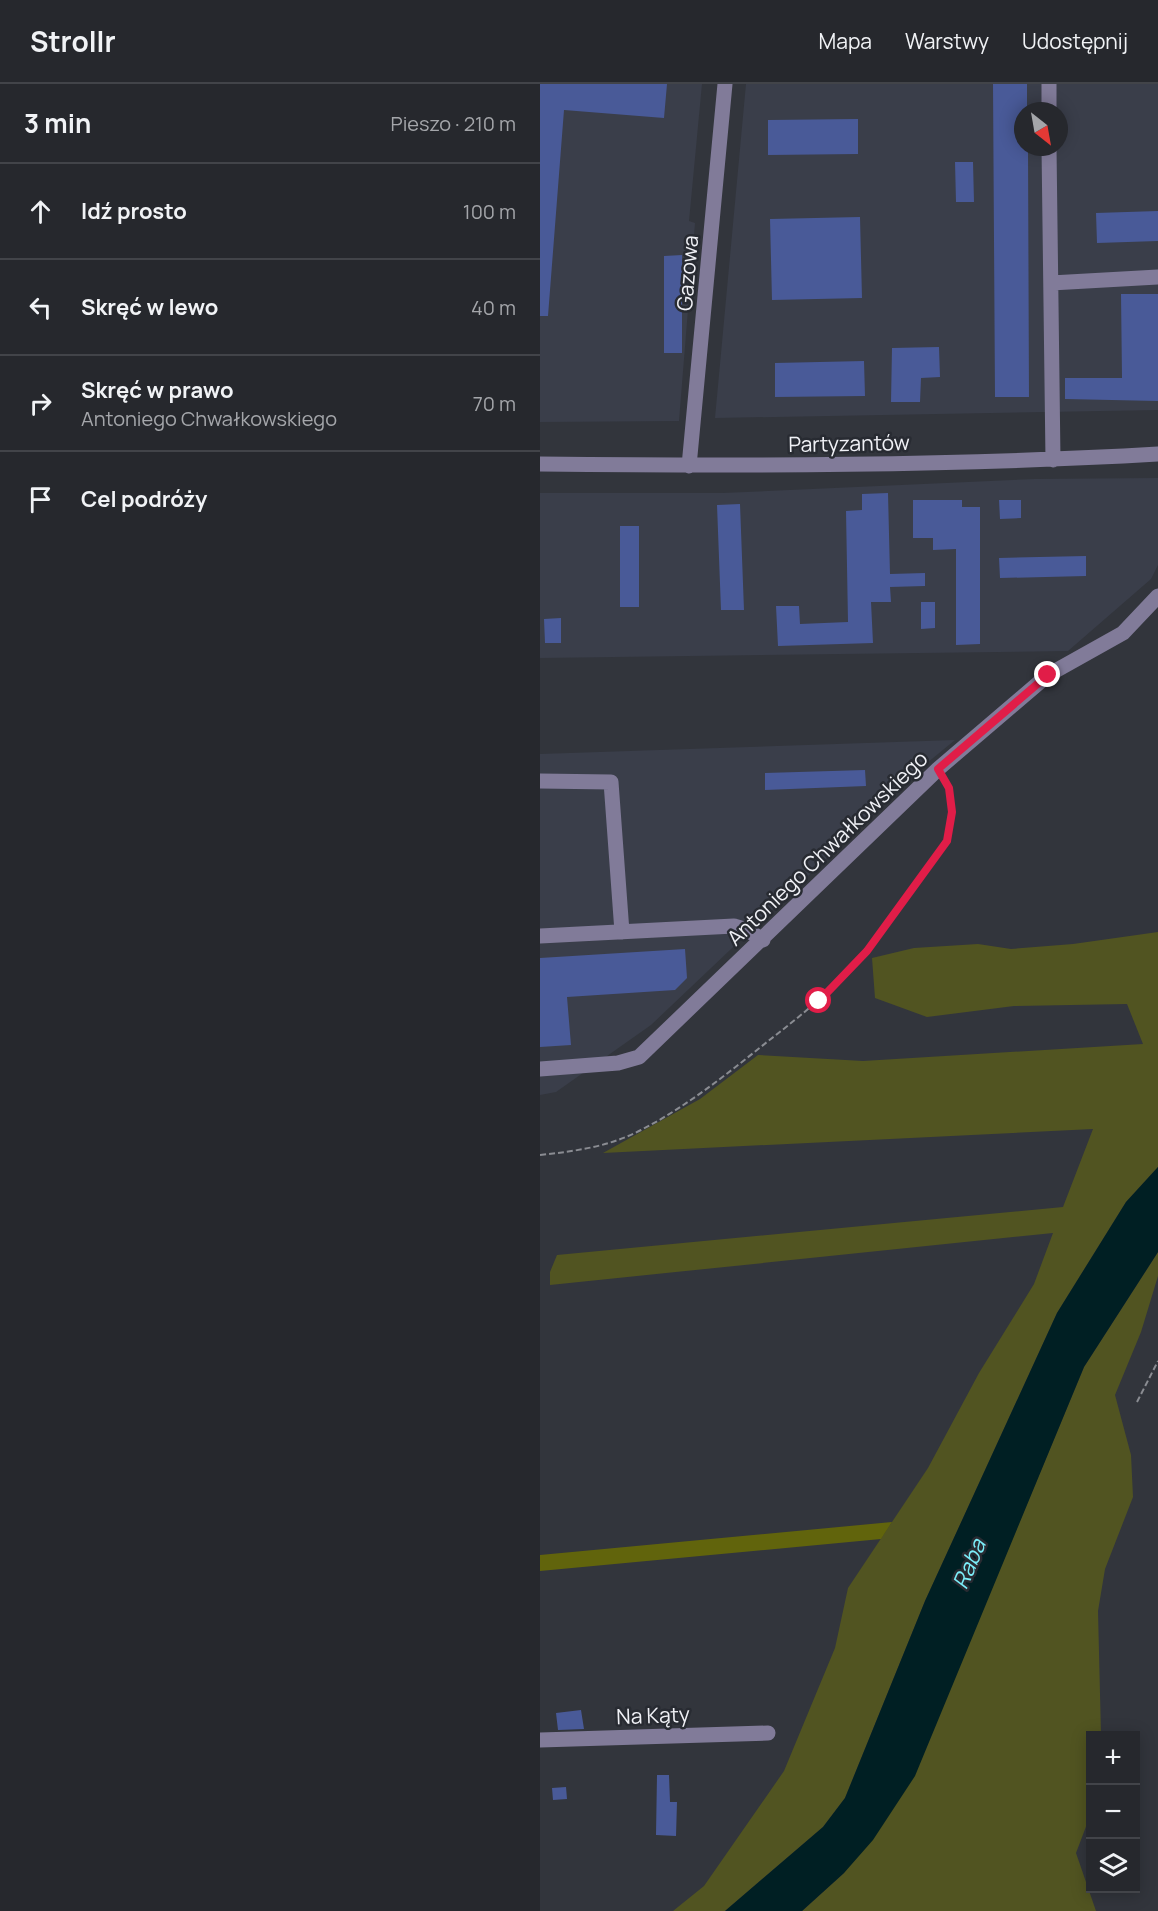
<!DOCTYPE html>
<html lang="pl">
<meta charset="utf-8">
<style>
body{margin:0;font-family:Manrope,sans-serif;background:#2e3035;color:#f1f3f6}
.controls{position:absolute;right:18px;bottom:18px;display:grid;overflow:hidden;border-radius:0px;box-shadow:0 3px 15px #0003}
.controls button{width:54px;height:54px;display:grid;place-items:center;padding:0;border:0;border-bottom:2px solid #424449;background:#26282d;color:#f1f3f6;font:30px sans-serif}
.compass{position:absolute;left:474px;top:18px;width:54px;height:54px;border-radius:50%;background:#26282d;box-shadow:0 3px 15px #0003;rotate:149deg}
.stop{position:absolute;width:18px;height:18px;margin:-14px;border:4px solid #e11d48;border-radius:50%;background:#fff}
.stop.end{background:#e11d48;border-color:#fff;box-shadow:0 2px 6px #0008}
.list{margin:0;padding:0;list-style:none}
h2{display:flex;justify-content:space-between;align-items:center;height:78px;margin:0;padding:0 24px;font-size:26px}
h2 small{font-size:20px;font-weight:400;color:#a4a6aa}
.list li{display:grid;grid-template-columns:39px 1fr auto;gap:18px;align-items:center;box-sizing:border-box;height:96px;padding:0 24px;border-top:2px solid #424449}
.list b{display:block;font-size:22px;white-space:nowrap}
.list p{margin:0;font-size:20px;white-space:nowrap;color:#a4a6aa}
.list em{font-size:20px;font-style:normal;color:#a4a6aa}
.icon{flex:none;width:33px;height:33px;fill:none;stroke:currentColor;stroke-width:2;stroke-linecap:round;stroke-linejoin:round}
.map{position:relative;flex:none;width:618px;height:1827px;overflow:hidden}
header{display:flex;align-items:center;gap:36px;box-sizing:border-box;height:84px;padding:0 30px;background:#26282d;border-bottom:2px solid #424449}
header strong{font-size:28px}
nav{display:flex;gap:33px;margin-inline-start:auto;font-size:21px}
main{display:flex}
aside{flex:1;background:#26282d}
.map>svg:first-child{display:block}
.built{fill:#3a3e4a;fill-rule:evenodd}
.green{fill:#515421}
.forest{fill:#61640c}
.water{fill:#001f23}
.building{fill:#495a98}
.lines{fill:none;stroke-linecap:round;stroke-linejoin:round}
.path{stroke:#8a8c92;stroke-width:2;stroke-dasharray:6 3;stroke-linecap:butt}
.minor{stroke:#817b99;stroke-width:15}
.route{stroke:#e11d48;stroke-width:8}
.labels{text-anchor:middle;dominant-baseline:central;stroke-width:5;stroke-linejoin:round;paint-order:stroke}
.street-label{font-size:21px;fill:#f0f1f6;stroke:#282b32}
.water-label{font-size:22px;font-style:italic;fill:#7beef9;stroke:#282b32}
</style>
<header>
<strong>Strollr</strong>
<nav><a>Mapa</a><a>Warstwy</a><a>Udostępnij</a></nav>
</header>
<main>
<aside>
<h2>3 min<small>Pieszo · 210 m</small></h2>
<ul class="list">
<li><svg class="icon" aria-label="ahead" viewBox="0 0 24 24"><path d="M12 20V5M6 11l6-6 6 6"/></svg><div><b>Idź prosto</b></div><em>100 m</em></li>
<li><svg class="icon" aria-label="left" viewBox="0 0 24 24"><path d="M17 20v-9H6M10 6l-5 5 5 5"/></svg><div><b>Skręć w lewo</b></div><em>40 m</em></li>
<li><svg class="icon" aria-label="right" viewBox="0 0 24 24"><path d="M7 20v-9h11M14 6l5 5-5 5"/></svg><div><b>Skręć w prawo</b><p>Antoniego Chwałkowskiego</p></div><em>70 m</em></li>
<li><svg class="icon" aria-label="arrive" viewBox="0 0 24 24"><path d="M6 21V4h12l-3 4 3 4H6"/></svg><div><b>Cel podróży</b></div></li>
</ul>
</aside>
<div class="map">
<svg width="618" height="1827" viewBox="0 0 618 1827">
<rect width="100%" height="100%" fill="#32353c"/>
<path class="built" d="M 0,0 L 162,0 L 149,137 L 155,139 L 139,337 L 0,338 Z
M 206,0 L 618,0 L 618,326 L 175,334 ZM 483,27 L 519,27 L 519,63 L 483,63 Z
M 618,394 L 618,481 L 611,495 L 528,567 L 0,574 L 0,409 L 183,409 L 495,395 Z
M 415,656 L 387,679 L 111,941 L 16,1008 L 0,1011 L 0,670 Z"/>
<path class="green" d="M 618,848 L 618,1083 L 586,1118 L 517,1229 L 385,1517 L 305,1714 L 283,1743 L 185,1827 L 133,1827 L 164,1802 L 244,1687 L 295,1564 L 308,1504 L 388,1384 L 439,1289 L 494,1200 L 513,1149 L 10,1201 L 10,1188 L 17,1171 L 523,1123 L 553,1045 L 63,1069 L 160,1015 L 218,971 L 323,977 L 603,960 L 587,920 L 474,922 L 387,933 L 335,914 L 332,874 L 374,864 L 438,860 L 471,865 L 533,860 Z
M 618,1168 L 618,1192 L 601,1248 L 575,1311 L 591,1371 L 593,1413 L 565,1485 L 558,1527 L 561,1651 L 550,1652 L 550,1732 L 536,1769 L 556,1827 L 262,1827 L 304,1789 L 412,1600 L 544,1283 Z"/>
<path class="forest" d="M 352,1438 L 341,1455 L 0,1487 L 0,1471 Z"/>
<path class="water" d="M 618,1083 L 618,1168 L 544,1283 L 375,1692 L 333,1756 L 304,1789 L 262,1827 L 185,1827 L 283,1743 L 305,1714 L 385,1517 L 517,1229 L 586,1118 Z"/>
<path class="building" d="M 0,0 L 127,0 L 124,34 L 24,26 L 8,232 L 0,232 Z
M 453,0 L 487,0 L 487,27 L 483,27 L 483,63 L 488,63 L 489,313 L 455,313 Z
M 318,35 L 318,70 L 228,71 L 228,36 Z
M 415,78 L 433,78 L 434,118 L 416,118 Z
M 618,127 L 618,157 L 557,159 L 556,129 Z
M 320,133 L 322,214 L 232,216 L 230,135 Z
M 142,171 L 142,269 L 124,269 L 124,172 Z
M 581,210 L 618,210 L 618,317 L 525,315 L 525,294 L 582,294 Z
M 399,263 L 400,293 L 381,294 L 380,318 L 351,318 L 352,264 Z
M 324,277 L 325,312 L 235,313 L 235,279 Z
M 348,409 L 350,490 L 385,489 L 385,502 L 350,503 L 351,518 L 331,518 L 333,559 L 238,562 L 236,522 L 259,522 L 260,540 L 308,538 L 306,427 L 322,426 L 322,410 Z
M 373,416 L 422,416 L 422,423 L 440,423 L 440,560 L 416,561 L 416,465 L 393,466 L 393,454 L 373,454 Z
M 459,416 L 481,416 L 481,434 L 460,435 Z
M 200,420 L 204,526 L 181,526 L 177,421 Z
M 80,442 L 99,442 L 99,523 L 80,523 Z
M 546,472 L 546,492 L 460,494 L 459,474 Z
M 381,518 L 395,518 L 395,544 L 381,545 Z
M 21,534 L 21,559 L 5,559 L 4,535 Z
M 325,686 L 326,702 L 225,706 L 225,689 Z
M 145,865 L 147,894 L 135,906 L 27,913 L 31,961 L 0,963 L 0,874 Z
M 41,1626 L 44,1645 L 18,1646 L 16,1629 Z
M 117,1691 L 129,1691 L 130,1718 L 137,1718 L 136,1752 L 116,1751 Z
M 26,1703 L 27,1715 L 13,1716 L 12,1704 Z"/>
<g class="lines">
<path class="path" d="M 0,1071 C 36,1067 68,1063 101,1046 C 146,1023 187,990 227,958 C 263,930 299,901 328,866 C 344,846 358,824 373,803 C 394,774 427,736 405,698
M 597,1318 L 618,1277"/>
<path class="minor" d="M 509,0 L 509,27
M 509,63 L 513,376
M 511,199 L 618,193
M 0,380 C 206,382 412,382 618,370
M 149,382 L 185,0
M 0,697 L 71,698 L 82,848
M 0,852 L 194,842 L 207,846 L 223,856
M 0,985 L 78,979 L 99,973 L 398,685 L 508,591 L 583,549 L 618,512
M 0,1656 L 228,1649"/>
</g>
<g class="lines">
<path class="route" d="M 279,917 L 327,867 L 407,757 L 412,728 L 409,704 L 398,685 L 508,591"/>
</g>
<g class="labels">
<g class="street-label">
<text transform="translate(147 189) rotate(-85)">Gazowa</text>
<text transform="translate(309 359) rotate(-1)">Partyzantów</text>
<text transform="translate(287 764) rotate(-44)">Antoniego Chwałkowskiego</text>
<text transform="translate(113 1631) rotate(-2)">Na Kąty</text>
</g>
<g class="water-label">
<text transform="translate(429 1480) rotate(-67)">Raba</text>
</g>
</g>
</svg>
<div class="controls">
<button>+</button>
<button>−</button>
<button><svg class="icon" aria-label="layers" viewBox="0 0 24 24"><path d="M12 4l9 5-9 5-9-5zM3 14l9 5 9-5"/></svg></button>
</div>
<svg class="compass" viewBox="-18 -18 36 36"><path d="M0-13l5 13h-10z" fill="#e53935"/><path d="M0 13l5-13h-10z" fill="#a4a6aa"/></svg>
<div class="stop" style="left:279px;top:917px"></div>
<div class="stop end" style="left:508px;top:591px"></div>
</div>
</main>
